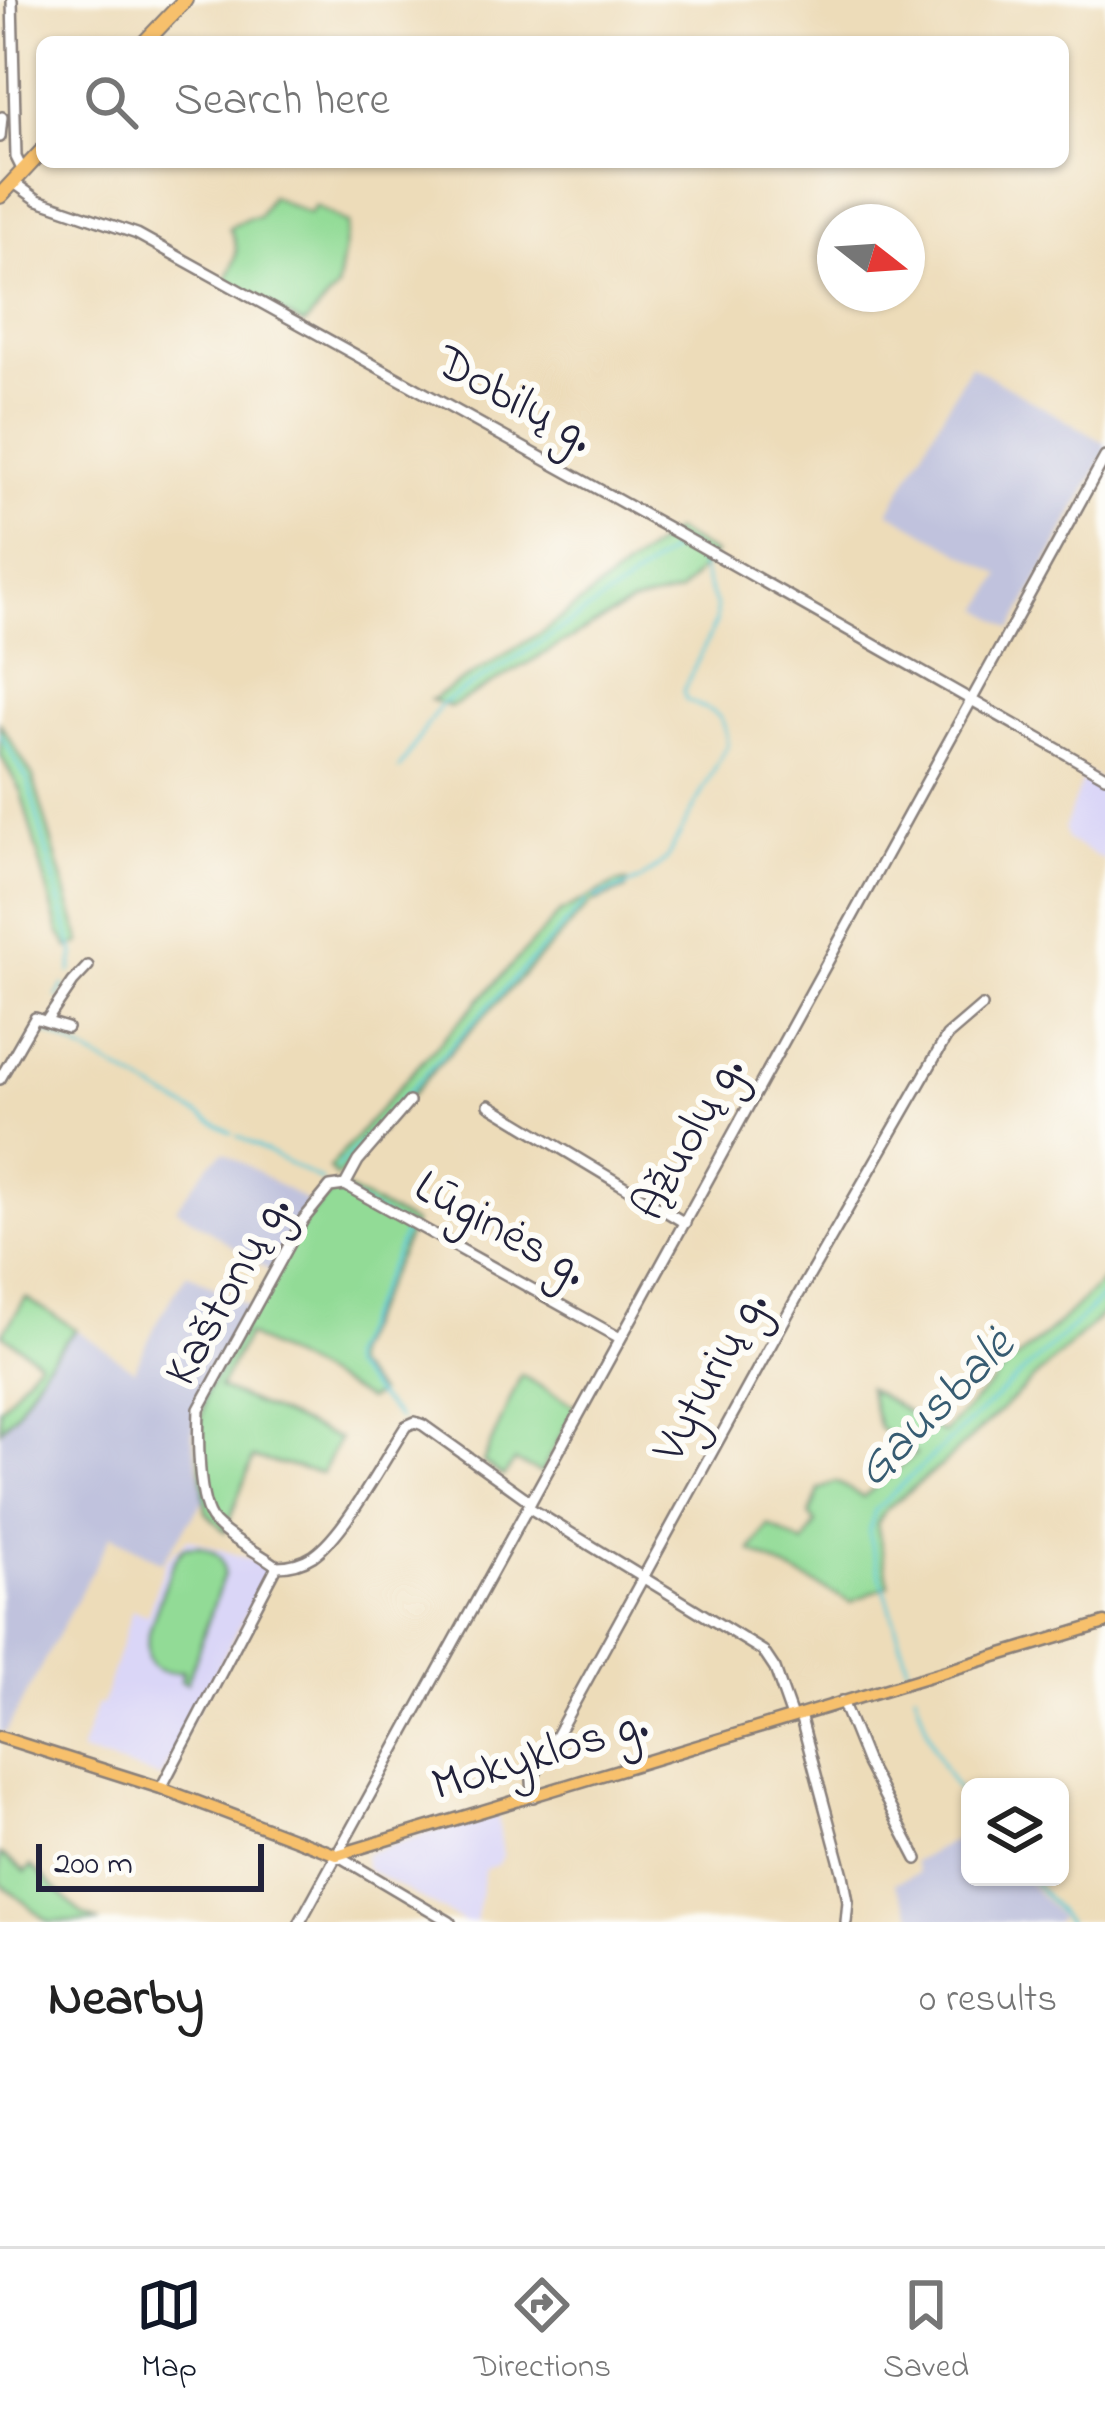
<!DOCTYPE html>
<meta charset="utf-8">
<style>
body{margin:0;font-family:"Indie Flower",sans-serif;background:#f2f2f2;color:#222}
.controls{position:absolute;right:36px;bottom:36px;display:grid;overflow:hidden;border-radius:18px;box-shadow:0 3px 9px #0004}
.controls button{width:108px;height:108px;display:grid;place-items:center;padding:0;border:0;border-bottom:3px solid #e0e0e0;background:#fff;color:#222;font:60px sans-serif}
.compass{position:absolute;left:817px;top:204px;width:108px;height:108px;border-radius:50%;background:#fff;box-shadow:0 3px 9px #0004;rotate:107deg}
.scale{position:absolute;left:36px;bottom:30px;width:228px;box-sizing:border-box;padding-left:12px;border:6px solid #22223b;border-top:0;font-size:33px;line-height:42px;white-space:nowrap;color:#22223b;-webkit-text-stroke:9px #fdfcf7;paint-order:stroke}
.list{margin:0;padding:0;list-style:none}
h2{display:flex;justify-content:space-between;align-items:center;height:156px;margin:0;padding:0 48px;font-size:51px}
h2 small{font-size:39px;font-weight:400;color:#767676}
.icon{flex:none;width:66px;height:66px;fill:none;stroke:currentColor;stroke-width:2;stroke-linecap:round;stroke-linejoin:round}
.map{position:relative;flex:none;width:1105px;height:1922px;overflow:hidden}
.search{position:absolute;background:#fff;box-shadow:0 3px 9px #0004;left:36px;right:36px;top:36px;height:132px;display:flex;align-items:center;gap:30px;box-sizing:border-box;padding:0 42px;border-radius:18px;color:#767676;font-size:45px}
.sheet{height:324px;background:#fff}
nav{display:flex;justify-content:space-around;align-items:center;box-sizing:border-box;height:168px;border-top:3px solid #e0e0e0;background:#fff;font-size:33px;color:#767676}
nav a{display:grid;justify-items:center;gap:6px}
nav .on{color:#111827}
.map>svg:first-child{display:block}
.built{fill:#dad6f7}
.industrial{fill:#c0c2dd}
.green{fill:#92db96;stroke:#5a7e68;stroke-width:3}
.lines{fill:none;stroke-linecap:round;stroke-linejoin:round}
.stream{stroke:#5dc8d7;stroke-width:3}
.minor-casing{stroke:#887f7a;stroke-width:14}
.major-casing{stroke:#887f7a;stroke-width:15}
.highway-casing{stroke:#887f7a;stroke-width:18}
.minor{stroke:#fff;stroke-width:9}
.major{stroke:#f7c06c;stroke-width:10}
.highway{stroke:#f7c06c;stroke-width:14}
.labels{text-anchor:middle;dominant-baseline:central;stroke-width:12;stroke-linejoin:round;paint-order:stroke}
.street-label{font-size:48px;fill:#22223b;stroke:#fdfcf7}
.water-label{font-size:51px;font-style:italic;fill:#375c72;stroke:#fdfcf7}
</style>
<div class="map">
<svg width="1105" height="1922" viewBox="0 0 1105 1922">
<rect width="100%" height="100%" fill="#fdfcf7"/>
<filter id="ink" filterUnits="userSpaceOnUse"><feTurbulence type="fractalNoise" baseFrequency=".00833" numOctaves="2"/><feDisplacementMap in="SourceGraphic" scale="24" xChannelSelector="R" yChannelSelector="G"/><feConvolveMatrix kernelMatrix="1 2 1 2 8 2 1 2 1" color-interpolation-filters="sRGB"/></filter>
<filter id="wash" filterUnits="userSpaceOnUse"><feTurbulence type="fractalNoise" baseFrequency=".004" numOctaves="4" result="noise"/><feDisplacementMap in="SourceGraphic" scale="48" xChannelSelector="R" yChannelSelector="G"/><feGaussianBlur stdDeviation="2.7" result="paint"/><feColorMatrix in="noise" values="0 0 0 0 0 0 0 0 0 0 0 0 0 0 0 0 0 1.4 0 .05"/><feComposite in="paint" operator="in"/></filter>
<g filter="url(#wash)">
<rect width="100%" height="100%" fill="#eddcb9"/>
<path class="built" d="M 1085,772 L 1105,785 L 1105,861 L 1067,840 L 1064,829 Z
M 188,1538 L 270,1567 L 161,1778 L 80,1752 L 97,1704 L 102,1705 L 132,1610 L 147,1615 L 166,1560 Z
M 497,1811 L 503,1855 L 497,1865 L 485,1869 L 475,1922 L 464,1922 L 366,1868 L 364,1854 Z"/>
<path class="industrial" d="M 970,365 L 1105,443 L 1105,453 L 1012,629 L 982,609 L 1001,575 L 889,512 Z
M 224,1152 L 314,1206 L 273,1273 L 176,1208 L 209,1164 Z
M 187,1273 L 254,1309 L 199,1409 L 192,1435 L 204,1499 L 162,1562 L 111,1535 L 6,1732 L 0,1733 L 0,1430 L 15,1414 L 45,1365 L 76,1329 L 134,1370 L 160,1316 Z
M 970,1831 L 970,1877 L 1024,1877 L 1059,1917 L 1055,1922 L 917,1922 L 894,1883 L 918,1873 L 914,1862 Z"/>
<path class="green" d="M 271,196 L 309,214 L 315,206 L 348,224 L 337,289 L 304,325 L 225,282 C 235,260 242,250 229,228 L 247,219 L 259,217 Z
M 674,531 L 715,554 L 679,593 L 631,604 L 451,707 L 431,700 L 545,630 Z
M 0,723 L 33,777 L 81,943 L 69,948 L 59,932 L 21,792 L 0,754 Z
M 627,882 L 626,889 L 591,903 L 441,1062 L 341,1174 L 336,1177 L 329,1168 L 406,1079 L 561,912 L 617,883 Z
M 338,1185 L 414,1224 L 352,1353 L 352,1366 L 378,1393 L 368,1400 L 247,1335 L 219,1388 L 339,1439 L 322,1473 L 253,1458 L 225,1532 L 206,1512 L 198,1435 L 206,1393 L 303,1220 Z
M 1105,1278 L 1105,1311 L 1096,1321 L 942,1465 L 886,1509 L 877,1524 L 889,1585 L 851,1602 L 751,1551 L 768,1525 L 804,1544 L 816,1523 L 810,1515 L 819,1490 L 836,1482 L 863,1497 L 916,1454 L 879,1428 L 868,1388 L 943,1433 L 1007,1367 L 1056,1326 Z
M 26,1298 L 76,1329 L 45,1365 L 15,1414 L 0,1430 L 0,1408 L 39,1360 L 2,1334 Z
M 521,1375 L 576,1407 L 541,1473 L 515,1461 L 503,1477 L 483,1462 Z
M 200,1546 C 216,1552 224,1556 224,1574 L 187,1683 L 181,1681 L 183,1671 C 130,1680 148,1631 159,1602 C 166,1583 171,1563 184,1547 Z
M 0,1854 L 26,1872 L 31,1866 L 82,1914 L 100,1922 L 49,1922 L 0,1883 Z"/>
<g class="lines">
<path class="stream" d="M 0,734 L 28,781 L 74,954 L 71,972
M 399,769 L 441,704 L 543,641 L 626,585 L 677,546 L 687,547 L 696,554 L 716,607 L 716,622 L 683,691 L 686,700 C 715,714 725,710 727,745 L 666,860 L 639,881 L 595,898
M 57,997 L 64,985
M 38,1031 L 51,1034 L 81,1050 L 232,1133
M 7,1083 L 42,1025
M 238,1136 L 322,1181
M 336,1169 L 586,902
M 339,1191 L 403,1227 L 404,1234 L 347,1358 L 349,1367 L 399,1419
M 908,1667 L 871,1544 L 869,1531 L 875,1510 L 1088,1312 L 1105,1293
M 915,1692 C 930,1739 938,1767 970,1806
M 1030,1877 L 1067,1922"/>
</g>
</g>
<g filter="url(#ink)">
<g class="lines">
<g class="minor-casing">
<path id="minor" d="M 12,0 L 16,157 L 23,171
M 0,137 L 2,117
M 13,182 L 38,200 L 137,234 L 674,531 L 1105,776
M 47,1020 L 73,982 L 88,966
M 0,1079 L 35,1018 L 67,1028
M 489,1105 L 685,1223
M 345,1185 L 330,1187 L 303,1220 L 199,1409 C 198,1434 197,1504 214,1522 C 231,1540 257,1551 277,1566 C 290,1566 302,1563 313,1556 C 345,1534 383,1461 406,1426 L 415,1422 L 423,1425 L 531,1502
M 345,1185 L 620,1338
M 345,1185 L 358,1161 L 409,1102
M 528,1507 L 763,1651 L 775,1669 L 792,1717
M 842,1701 L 867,1763 L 917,1859
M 800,1715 L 843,1875 L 848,1901 L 846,1922
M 161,1788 L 277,1566
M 533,1797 L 532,1780 L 796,1299 L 947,1036 L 982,1006
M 337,1855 L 450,1922
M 300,1922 L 1105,457"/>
</g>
<g class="major-casing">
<path id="major" d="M 0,1737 L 161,1788 L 337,1855 L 1105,1623"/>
</g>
<g class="highway-casing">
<path id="highway" d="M 145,42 L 185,0
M 0,196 L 42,151"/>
</g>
<use href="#minor" class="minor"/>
<use href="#major" class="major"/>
<use href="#highway" class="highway"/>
</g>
</g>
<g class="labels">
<g class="street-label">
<text transform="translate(514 401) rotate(29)">Dobilų g.</text>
<text transform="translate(690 1139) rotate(-61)">Ąžuolų g.</text>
<text transform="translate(500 1230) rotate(29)">Lūginės g.</text>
<text transform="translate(229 1291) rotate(-61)">Kaštonų g.</text>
<text transform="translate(712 1377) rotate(-61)">Vyturių g.</text>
<text transform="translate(540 1756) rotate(-17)">Mokyklos g.</text>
</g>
<g class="water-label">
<text transform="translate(936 1409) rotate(-45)">Gausbalė</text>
</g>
</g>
</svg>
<div class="controls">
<button><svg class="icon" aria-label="layers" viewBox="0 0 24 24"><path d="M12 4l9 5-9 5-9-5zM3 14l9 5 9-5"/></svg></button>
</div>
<svg class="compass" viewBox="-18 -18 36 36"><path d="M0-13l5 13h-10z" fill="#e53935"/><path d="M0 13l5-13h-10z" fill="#767676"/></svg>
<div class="scale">200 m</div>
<div class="search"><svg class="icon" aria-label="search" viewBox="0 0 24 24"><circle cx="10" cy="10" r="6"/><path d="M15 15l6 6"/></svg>Search here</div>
</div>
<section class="sheet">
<h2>Nearby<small>0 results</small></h2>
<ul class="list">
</ul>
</section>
<nav>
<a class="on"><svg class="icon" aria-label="map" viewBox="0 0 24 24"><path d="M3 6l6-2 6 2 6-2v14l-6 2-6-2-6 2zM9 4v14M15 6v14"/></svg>Map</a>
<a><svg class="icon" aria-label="directions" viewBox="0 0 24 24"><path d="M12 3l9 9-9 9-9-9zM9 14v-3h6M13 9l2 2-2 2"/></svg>Directions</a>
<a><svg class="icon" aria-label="saved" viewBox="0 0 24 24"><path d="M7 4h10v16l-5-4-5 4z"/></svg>Saved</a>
</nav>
